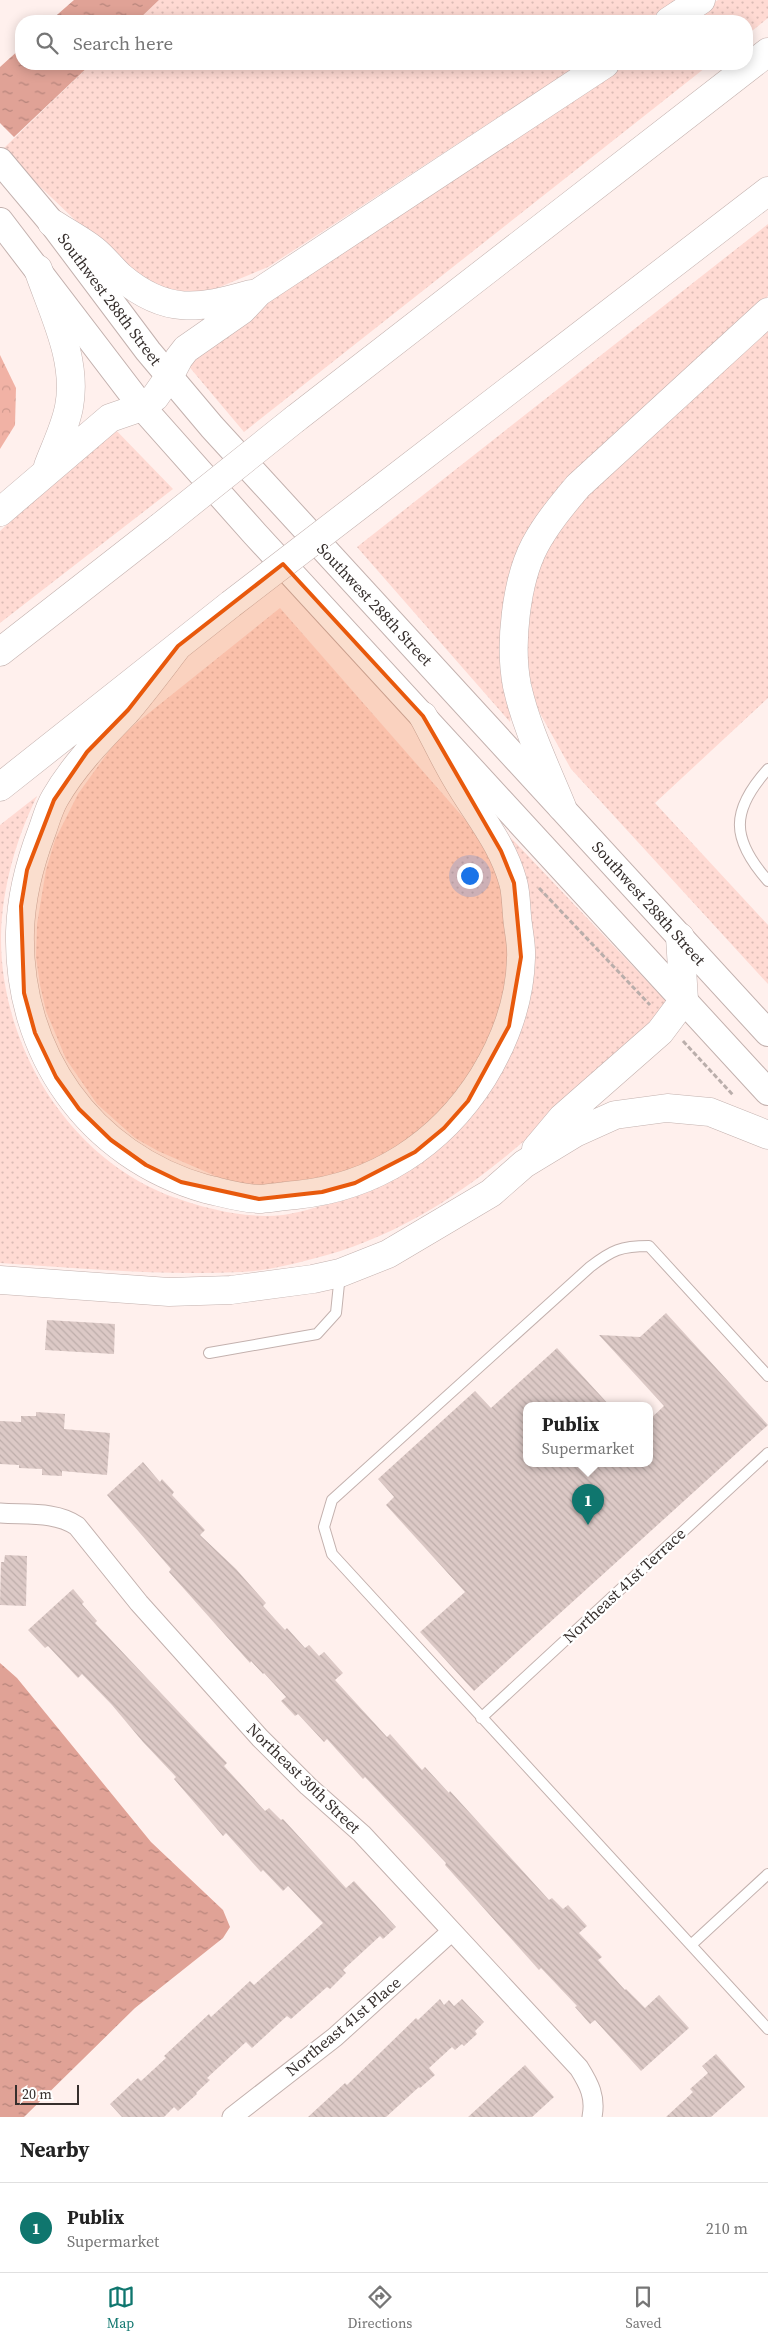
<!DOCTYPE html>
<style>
body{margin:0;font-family:"Source Serif 4",serif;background:#f2f2f2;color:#222}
.scale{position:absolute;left:15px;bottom:12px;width:64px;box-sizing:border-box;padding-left:5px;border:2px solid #362f2d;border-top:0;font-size:14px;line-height:18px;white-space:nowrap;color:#362f2d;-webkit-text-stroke:4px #fff;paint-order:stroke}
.you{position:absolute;left:469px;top:875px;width:18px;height:18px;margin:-12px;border:4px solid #fff;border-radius:50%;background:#1a73e8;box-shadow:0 0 0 8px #1a73e833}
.badge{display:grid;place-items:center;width:32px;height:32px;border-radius:50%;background:#0f766e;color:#fff;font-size:16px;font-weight:700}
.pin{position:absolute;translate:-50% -41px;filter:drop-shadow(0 1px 2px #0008)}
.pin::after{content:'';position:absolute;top:26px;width:18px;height:15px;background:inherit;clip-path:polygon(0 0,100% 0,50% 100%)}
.popup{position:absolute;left:523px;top:1402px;width:130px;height:65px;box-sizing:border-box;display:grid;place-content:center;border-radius:10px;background:#fff;filter:drop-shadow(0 1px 4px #0005);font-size:16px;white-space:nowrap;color:#767676}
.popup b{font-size:19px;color:#222}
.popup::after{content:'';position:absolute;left:50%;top:100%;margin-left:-10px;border:10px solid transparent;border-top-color:#fff}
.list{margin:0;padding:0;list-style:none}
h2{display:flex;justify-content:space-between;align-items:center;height:65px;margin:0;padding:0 20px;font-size:21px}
h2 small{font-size:16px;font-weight:400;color:#767676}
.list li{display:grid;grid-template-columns:32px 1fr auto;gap:15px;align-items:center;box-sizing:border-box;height:90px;padding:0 20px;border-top:1px solid #e0e0e0}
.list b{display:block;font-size:19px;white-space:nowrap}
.list p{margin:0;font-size:16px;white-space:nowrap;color:#767676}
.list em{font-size:16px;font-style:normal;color:#767676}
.icon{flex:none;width:28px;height:28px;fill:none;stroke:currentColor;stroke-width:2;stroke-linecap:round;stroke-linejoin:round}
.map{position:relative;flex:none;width:768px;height:2117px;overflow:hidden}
.search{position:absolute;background:#fff;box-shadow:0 2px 12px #0003;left:15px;right:15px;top:15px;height:55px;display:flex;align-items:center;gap:12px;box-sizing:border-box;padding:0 18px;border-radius:20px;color:#767676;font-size:19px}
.sheet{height:155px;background:#fff}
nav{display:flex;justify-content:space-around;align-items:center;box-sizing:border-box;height:70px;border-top:1px solid #e0e0e0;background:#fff;font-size:14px;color:#767676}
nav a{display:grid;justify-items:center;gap:2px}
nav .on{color:#0f766e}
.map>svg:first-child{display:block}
.grass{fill:url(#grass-dots)}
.forest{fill:url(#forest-crowns)}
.water{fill:url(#water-ripples)}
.building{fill:url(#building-back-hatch)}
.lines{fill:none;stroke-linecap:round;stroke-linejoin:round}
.service-casing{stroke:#c3b1ae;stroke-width:12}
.minor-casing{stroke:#c3b1ae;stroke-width:21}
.secondary-casing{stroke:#c3b1ae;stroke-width:28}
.motorway-casing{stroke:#c3b1ae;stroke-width:29}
.path{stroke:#baaeab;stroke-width:3;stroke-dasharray:5 2.5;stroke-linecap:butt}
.service{stroke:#fff;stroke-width:10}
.minor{stroke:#fff;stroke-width:19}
.secondary{stroke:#fff;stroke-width:26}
.motorway{stroke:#fff;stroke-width:28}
.motorway-bridge-casing{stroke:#c3b1ae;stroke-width:29;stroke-linecap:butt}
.motorway-bridge{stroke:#fff;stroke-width:28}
.marked{fill:#e8590c;fill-opacity:0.2;stroke:#e8590c;stroke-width:4;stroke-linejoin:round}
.labels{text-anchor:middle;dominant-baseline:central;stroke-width:4.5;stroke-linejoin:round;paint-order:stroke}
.street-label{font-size:16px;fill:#362f2d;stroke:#fff}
</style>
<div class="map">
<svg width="768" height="2117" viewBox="0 0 768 2117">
<defs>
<pattern id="grass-dots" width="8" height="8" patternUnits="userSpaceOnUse" patternTransform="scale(1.25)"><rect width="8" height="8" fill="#ffdad3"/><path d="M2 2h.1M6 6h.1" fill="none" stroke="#dbbbb5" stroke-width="1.8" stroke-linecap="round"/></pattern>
<pattern id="forest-crowns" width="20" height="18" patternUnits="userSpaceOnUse" patternTransform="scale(1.25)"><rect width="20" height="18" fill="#f1b2a5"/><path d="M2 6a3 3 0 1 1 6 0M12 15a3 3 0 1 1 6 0" fill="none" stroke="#cf998e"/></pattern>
<pattern id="water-ripples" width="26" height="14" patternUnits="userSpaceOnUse" patternTransform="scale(1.25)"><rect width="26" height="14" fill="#e0a296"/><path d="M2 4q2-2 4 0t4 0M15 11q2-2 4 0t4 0" fill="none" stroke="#b6847b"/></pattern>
<pattern id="building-back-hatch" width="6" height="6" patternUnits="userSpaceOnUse" patternTransform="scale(1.25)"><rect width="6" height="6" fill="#dcc9c6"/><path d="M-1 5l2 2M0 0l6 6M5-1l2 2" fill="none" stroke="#bdadaa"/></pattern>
</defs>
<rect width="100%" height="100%" fill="#fff0ed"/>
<path class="grass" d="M 159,0 L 678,0 L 646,21 L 137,21 Z
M 718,0 L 768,0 L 768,18 L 747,35 L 747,21 L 686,21 Z
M 91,64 L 580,64 L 268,267 L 203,294 L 159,291 L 117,260 L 30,177 L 4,148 Z
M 622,64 L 710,64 L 244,432 L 186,363 L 191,350 Z
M 768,224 L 768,296 L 565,479 L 545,507 L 510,722 L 357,547 Z
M 768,323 L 768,698 L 655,803 L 768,925 L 768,984 L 571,769 L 537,708 L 527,668 L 525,630 L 530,586 L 549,544 L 574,506 Z
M 112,426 L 173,489 L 0,623 L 0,531 Z
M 280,608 L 490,848 L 499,870 L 510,963 L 491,1043 L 444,1112 L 384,1157 L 326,1179 L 268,1185 L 240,1183 L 220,1178 L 158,1151 L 135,1138 L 97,1104 L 66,1059 L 46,1011 L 40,985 L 36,957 L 37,924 L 46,870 L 55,840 L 78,794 L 114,744 L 134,725 Z
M 37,796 C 16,839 2,888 1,936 C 0,1046 69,1159 173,1197 C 206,1209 247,1219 283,1215 C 299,1213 315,1207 330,1204 C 398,1187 435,1157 476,1102 C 483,1093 493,1083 499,1072 C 505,1061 503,1038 504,1025 C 508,971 512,918 516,864 L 511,838 L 666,1001 L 664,1009 C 559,1109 459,1223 312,1259 C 289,1265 265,1271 241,1272 C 161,1276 80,1268 0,1263 L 0,825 Z"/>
<path class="forest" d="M 0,355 L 16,388 L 15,425 L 0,449 Z"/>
<path class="water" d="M 74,0 L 159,0 L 137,21 L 50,21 Z
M 21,48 L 21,64 L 91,64 L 14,137 L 0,123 L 0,67 Z
M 0,1663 L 17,1678 L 151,1842 L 223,1910 L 230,1927 L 223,1938 L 135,2008 L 24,2117 L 0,2117 Z"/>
<path class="building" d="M 666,1313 L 768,1425 L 474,1691 L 420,1632 L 465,1592 L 386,1505 L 394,1497 L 378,1479 L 475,1391 L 491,1408 L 557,1348 L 610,1406 L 527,1406 L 527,1464 L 649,1464 L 649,1420 L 664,1406 L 599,1335 L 640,1337 Z
M 47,1320 L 115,1324 L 114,1354 L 45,1350 Z
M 36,1412 L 65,1414 L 64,1429 L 110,1433 L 107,1475 L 62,1471 L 62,1476 L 42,1475 L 42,1469 L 19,1468 L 19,1465 L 0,1464 L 0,1421 L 21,1422 L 21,1416 L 36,1416 Z
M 143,1462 L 160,1482 L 162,1479 L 174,1492 L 172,1495 L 205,1530 L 200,1535 L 236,1569 L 266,1603 L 263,1606 L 285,1630 L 287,1628 L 305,1648 L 309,1645 L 319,1656 L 324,1652 L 343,1673 L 335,1680 L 387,1737 L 390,1734 L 422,1770 L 425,1767 L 449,1793 L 450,1791 L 549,1900 L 552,1898 L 563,1909 L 568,1905 L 587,1926 L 579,1933 L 602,1957 L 598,1960 L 625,1990 L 626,1989 L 645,2008 L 659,1995 L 689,2028 L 641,2071 L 595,2020 L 590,2024 L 575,2007 L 577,2006 L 541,1968 L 539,1970 L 445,1865 L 446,1863 L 365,1777 L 363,1779 L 327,1739 L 324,1742 L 298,1714 L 295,1716 L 281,1701 L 286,1697 L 264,1673 L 263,1674 L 251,1661 L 250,1663 L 169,1572 L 171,1569 L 107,1495 Z
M 5,1555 L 27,1556 L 26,1606 L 0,1605 L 1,1562 L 4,1562 Z
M 73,1589 L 84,1602 L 82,1604 L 97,1621 L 95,1623 L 227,1763 L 224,1766 L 265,1811 L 269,1808 L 281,1820 L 283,1819 L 346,1888 L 354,1881 L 396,1927 L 383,1939 L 380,1936 L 343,1970 L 346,1973 L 330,1989 L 327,1987 L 291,2019 L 287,2016 L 252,2048 L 246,2042 L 207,2078 L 210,2080 L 196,2093 L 197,2094 L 178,2111 L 174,2107 L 164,2117 L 122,2117 L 110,2104 L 138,2078 L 141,2081 L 166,2058 L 164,2056 L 209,2014 L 211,2017 L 250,1981 L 254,1985 L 323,1923 L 288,1886 L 283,1891 L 263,1870 L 261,1872 L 226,1833 L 223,1836 L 174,1779 L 176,1777 L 143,1742 L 112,1705 L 82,1674 L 78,1678 L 48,1646 L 45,1648 L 28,1630 Z
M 440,1999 L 444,2005 L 449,2000 L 454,2006 L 462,1999 L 484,2022 L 475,2031 L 477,2034 L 464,2046 L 462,2044 L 455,2050 L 452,2047 L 429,2068 L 435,2075 L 420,2088 L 419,2087 L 386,2117 L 308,2117 L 345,2083 L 347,2085 L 416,2018 L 418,2020 Z
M 716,2054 L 745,2087 L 711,2117 L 666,2117 L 693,2092 L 690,2089 L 708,2073 L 702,2066 Z
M 525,2065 L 554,2097 L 532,2117 L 468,2117 Z"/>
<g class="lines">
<g class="service-casing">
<path id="service" d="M 768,769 C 730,811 731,839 768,881
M 209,1353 L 317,1334 L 336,1313 L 340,1274
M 768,1376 L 649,1246 C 621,1246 612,1250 590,1267 L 332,1500 L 324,1527 L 332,1554 L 768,2029
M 481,1718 L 768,1453
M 691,1945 L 768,1874"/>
</g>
<g class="minor-casing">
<path id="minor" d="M 0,1513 C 25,1515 56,1511 77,1526 L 139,1603 L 260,1738 L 308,1786 L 362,1834 L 579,2068 C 589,2084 596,2097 592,2117
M 232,2117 L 335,2037 L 452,1931"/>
</g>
<g class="secondary-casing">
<path id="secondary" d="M 0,161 L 52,223 L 148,351 L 212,427 L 768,1033
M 0,221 L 142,407 L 255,534 L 768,1092"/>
</g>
<g class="motorway-casing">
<path id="motorway" d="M 669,21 L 701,0
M 52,223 C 66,232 81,240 94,250 C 104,258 112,269 121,277 C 166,315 199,309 251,294
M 38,269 C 53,313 78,360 69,407 C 65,428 55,447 48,466
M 295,419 L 768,52
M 369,498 L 768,191
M 0,512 L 110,418 L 142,407 L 155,397 L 169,377 L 179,358 L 186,349 L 242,310 L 259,292 L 605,64
M 178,646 C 161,668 144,691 126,712 C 100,739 74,765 55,798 C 49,808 46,820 42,831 C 29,865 21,896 20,932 C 17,1052 89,1156 206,1189 C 224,1193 243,1199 261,1199 C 272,1198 284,1196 296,1195 C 375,1187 441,1144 483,1077 C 505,1041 520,1000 521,958 C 522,944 518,930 517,916 C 516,905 516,892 513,882 C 502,842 476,813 456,778 C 444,758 434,736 423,716
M 0,652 L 160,527
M 0,787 L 231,604
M 562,807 C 546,768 526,727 517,686 C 509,645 516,581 535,545 C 547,523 562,505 578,486 L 768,312
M 536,1149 L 562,1118 L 660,1032 L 684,1000 L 680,937
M 0,1280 L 169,1292 L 231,1290 L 313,1279 L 340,1273 L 388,1254 L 491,1193 L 524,1164 L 575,1133 L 615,1115 L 667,1108 L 710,1112 L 768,1135"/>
</g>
<path class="path" d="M 539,888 L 650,1005
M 683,1041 L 733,1095"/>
<use href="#service" class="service"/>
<use href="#minor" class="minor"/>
<use href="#secondary" class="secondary"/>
<use href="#motorway" class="motorway"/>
<g class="motorway-bridge-casing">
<path id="motorway-bridge" d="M 160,527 L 295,419
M 231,604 L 369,498"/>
</g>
<use href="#motorway-bridge" class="motorway-bridge"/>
</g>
<path class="marked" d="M 283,564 L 423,716 L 501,851 L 514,883 L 521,957 L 509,1026 L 468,1101 L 444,1128 L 415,1152 L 355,1183 L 322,1192 L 259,1199 L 181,1182 L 146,1165 L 111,1140 L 79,1109 L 56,1077 L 35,1033 L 24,993 L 21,906 L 27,870 L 54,800 L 87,752 L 128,710 L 178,646 Z"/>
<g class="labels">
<g class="street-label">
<text transform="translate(110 299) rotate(53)">Southwest 288th Street</text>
<text transform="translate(375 604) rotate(47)">Southwest 288th Street</text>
<text transform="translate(649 903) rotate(48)">Southwest 288th Street</text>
<text transform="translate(624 1585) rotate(-43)">Northeast 41st Terrace</text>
<text transform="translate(304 1778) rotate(44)">Northeast 30th Street</text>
<text transform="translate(343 2026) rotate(-40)">Northeast 41st Place</text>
</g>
</g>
</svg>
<div class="scale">20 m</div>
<div class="you"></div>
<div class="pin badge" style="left:588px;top:1525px">1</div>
<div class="popup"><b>Publix</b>Supermarket</div>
<div class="search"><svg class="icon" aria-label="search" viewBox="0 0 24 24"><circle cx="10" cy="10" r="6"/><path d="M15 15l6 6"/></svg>Search here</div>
</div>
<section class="sheet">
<h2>Nearby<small></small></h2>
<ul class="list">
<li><span class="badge">1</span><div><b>Publix</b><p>Supermarket</p></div><em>210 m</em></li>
</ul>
</section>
<nav>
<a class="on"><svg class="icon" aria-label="map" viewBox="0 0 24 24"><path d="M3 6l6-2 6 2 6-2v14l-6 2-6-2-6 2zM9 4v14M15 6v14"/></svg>Map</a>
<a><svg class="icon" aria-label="directions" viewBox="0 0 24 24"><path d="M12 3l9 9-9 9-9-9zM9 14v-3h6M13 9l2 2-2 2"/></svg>Directions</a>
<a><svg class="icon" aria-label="saved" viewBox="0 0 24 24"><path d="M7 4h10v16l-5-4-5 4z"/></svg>Saved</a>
</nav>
